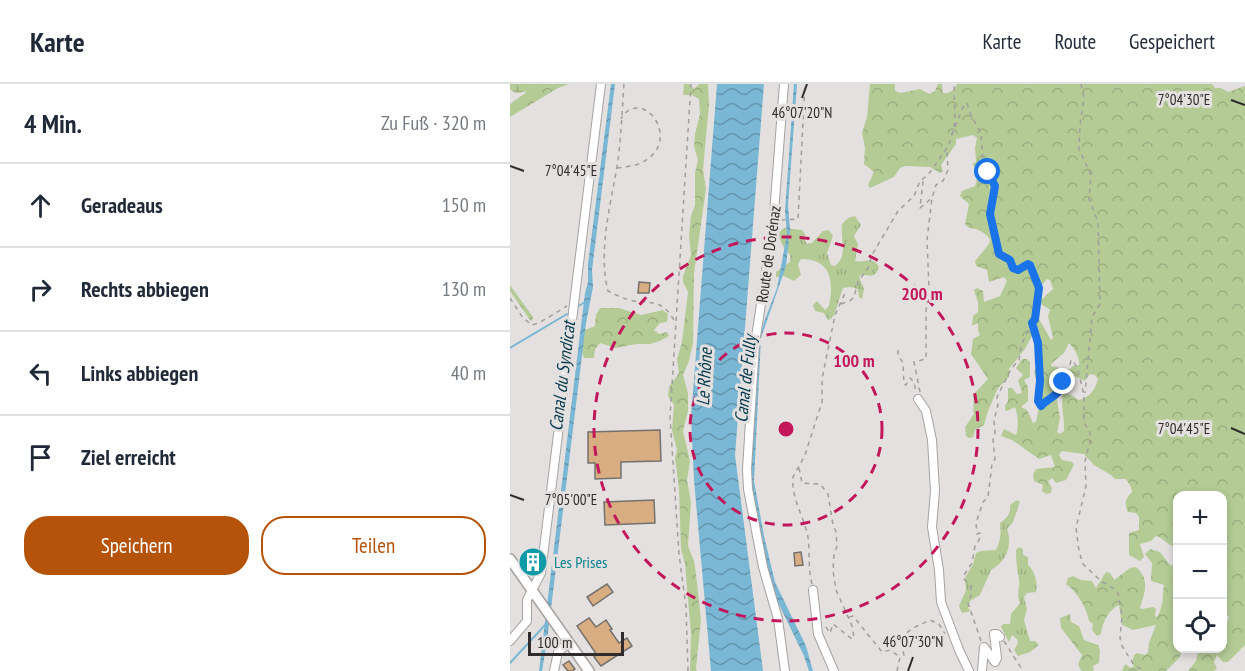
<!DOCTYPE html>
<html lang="de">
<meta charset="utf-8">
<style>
body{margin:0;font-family:"PT Sans Narrow",sans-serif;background:#f2f2f3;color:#1f2937}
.controls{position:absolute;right:18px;bottom:18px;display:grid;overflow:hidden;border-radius:12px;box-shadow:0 3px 9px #0003}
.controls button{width:54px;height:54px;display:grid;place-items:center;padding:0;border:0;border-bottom:2px solid #e0e1e3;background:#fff;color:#1f2937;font:30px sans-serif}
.scale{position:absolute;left:18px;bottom:15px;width:96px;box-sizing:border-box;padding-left:6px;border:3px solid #2e2c2c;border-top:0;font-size:16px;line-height:21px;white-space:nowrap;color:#2e2c2c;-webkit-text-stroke:4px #e4e0df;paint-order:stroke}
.stop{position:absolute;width:18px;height:18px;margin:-14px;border:4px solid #1a73e8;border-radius:50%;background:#fff}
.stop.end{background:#1a73e8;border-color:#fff;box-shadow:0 2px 6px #0008}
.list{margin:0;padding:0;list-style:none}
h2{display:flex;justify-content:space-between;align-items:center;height:78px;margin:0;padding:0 24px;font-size:26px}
h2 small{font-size:20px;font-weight:400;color:#747a83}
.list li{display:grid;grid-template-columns:39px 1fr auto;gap:18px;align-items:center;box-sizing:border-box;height:84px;padding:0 24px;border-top:2px solid #e0e1e3}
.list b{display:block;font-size:22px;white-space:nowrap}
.list em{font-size:20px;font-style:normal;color:#747a83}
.actions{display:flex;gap:12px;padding:18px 24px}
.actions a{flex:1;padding:14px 0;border:2px solid #b45309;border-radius:24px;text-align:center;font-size:21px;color:#b45309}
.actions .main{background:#b45309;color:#fff}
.icon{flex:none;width:33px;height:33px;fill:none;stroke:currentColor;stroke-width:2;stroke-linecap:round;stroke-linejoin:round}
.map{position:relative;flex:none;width:735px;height:587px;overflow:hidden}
header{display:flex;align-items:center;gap:36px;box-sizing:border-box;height:84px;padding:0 30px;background:#fff;border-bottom:2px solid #e0e1e3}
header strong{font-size:28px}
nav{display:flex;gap:33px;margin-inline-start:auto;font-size:21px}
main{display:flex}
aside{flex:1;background:#fff}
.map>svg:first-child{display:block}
.grass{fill:url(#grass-tufts)}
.forest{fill:url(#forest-crowns);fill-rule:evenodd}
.wetland{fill:url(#wetland-marsh)}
.water{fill:url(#water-waves)}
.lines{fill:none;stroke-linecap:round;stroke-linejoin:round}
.stream{stroke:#79b7d4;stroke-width:2}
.building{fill:#d7ad81;stroke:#74716f;stroke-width:1.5}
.minor-casing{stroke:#a5a2a0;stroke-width:10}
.major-casing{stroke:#a5a2a0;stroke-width:12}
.path{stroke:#a19e9d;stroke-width:1.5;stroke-dasharray:4.5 4.5;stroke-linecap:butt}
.minor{stroke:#fff;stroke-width:8}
.major{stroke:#fff;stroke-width:9}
.route{stroke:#1a73e8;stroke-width:8}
.ticks{fill:none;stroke:#2e2c2c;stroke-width:2}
.ring{fill:none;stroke:#c2185b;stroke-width:3;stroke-dasharray:10 8}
.labels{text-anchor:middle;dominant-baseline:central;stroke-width:6;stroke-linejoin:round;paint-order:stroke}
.street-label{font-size:16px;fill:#2e2c2c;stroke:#e4e0df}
.culture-label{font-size:16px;fill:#0d838f;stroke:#e4e0df;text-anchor:start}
.water-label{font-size:18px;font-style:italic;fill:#00384c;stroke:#e4e0df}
.ticks-label{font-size:15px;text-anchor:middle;fill:#2e2c2c;stroke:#e4e0df;stroke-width:6;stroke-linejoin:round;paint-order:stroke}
.centre{fill:#c2185b;stroke:#e4e0df;stroke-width:3}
.ring-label{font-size:18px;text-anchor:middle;font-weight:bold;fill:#c2185b;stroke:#e4e0df;stroke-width:6;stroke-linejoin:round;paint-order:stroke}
</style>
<header>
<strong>Karte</strong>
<nav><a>Karte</a><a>Route</a><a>Gespeichert</a></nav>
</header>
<main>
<aside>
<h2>4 Min.<small>Zu Fuß · 320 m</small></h2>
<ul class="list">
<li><svg class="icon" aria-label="ahead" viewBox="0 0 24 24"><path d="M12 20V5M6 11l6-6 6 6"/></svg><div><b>Geradeaus</b></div><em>150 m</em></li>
<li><svg class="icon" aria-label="right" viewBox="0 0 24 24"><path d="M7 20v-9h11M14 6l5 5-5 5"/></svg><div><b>Rechts abbiegen</b></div><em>130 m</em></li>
<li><svg class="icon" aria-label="left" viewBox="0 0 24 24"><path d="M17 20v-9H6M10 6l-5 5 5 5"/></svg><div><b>Links abbiegen</b></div><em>40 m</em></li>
<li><svg class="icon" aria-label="arrive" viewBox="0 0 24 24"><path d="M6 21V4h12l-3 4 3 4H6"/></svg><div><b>Ziel erreicht</b></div></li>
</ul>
<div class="actions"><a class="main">Speichern</a><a>Teilen</a></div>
</aside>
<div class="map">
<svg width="735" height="587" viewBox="0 0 735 587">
<defs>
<pattern id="grass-tufts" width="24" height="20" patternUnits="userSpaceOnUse" patternTransform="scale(1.5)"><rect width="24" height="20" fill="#b4cb96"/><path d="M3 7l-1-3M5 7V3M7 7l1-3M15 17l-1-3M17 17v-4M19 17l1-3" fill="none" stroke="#9bae81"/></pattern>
<pattern id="forest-crowns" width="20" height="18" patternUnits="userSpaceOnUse" patternTransform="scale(1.5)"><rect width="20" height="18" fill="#b4cb96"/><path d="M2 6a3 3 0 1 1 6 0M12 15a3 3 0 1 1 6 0" fill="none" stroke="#9bae81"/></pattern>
<pattern id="wetland-marsh" width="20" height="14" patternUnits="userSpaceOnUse" patternTransform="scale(1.5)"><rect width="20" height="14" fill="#b4cb96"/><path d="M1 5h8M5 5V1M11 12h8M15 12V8" fill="none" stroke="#9bae81"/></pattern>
<pattern id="water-waves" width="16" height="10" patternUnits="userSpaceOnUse" patternTransform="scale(1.5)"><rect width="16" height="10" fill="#79b7d4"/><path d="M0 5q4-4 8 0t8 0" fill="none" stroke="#6495ac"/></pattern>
</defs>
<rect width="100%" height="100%" fill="#e4e0df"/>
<path class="grass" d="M 345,132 L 351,141 L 344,152 L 348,160 L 345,177 C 354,179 363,172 369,183 C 364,195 362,191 351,191 L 349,193 L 354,205 L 352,215 L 349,213 L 348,205 L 340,203 L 333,204 L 324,231 L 321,235 L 318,236 L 314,229 L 305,227 L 303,221 L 307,217 L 315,226 L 319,222 C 324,197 321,175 291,175 L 288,180 L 291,191 L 284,197 L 274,192 L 266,193 L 266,188 L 280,178 C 282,169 277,169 273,162 C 271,159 270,153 268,149 L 274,144 L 292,146 L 295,150 L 294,155 L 297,160 L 302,159 L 313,147 L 319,146 L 323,152 L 317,169 L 321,181 L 325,182 C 339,170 330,155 332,140 L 338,134 Z
M 507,416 L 510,418 L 503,438 L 497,445 C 503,462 496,478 481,486 L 470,511 L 460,517 L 458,524 L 461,527 L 452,529 L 449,522 L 456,506 L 455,494 L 463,480 L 466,469 L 471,467 L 486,466 C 491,457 491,448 490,439 C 497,434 501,430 500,421 Z
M 509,463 L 513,465 L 513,471 L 518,473 L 518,481 C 525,487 528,500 526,508 L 517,509 L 514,513 L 517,525 L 514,536 L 520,557 L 525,557 L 529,561 L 520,568 L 508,572 L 504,566 L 508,559 L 507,555 L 502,551 L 499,558 L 491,543 L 493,540 L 500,540 L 501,530 L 510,519 C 506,510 510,505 509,495 C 507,485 506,476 506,466 Z"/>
<path class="forest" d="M 28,0 L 59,0 L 48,4 L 0,33 L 0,20 Z
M 174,0 L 179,0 L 184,5 L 189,0 L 198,0 L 199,21 L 193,85 L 196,105 L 184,189 L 183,259 L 179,277 L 173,291 L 178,309 L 178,327 L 173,347 L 180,377 L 177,396 L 181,418 L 178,462 L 184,477 L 186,490 L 191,536 L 186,584 L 187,587 L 180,587 L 181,550 L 175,480 L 171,465 L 169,404 L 165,374 L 167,366 L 162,346 L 164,321 L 158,312 L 159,303 L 169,289 L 167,275 L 172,258 L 178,208 L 173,198 L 173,192 L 181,171 L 179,151 L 181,132 L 185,121 L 185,89 L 188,76 L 184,62 L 185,50 L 190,30 L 189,15 L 182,11 L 173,11 Z
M 360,0 L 385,0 L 385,7 L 391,9 L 410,5 L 419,10 L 425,7 L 428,0 L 432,0 L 433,9 C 439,10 445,6 447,0 L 702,0 L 705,4 L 711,4 L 718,8 L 735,2 L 735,561 L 718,578 L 713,578 L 707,571 L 704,578 L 707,585 L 703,587 L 678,587 L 686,577 L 688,568 L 695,565 L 712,564 L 713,550 L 719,533 L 716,530 L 712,533 L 712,412 L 668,412 L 667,463 C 658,463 654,454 646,452 L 641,457 L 630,460 L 634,473 L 630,477 L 619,471 L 619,449 L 629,446 L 629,433 L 626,429 L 618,428 C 614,419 615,415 622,408 L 621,403 L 616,395 L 605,395 L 601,391 L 584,381 L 574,370 L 552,367 L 549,371 L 552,376 L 562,378 L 564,381 L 556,396 L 546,399 L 542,394 L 538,397 L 542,404 L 541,409 L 536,410 L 532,407 L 533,401 L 524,397 L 523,390 L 526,385 L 545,383 L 541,371 L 529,375 L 502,356 L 491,352 L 494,345 L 506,351 C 509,343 508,331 505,323 L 497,327 L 495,326 L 495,322 L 498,317 L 498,304 L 502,304 L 507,310 L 512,309 L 508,296 L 513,291 L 506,284 L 512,275 L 517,275 L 520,278 L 520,293 L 514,296 L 518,303 L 518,317 L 511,323 L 517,326 L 523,339 L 526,338 L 529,323 L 527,316 L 529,300 L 525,292 L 524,287 C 537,271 531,271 529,253 L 524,248 L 515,265 L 499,285 L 499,293 L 488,304 L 478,327 L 474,341 L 465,346 L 463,353 L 459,354 L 456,352 L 455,343 L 464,330 C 462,323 465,319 463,311 L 478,295 L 461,270 L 463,255 L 470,251 L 468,247 L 468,239 L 462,242 L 463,232 L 468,228 L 468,218 L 464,206 L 467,204 L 473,207 L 474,218 L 490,212 L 497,197 L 494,193 L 479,198 L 477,186 L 466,182 L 465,177 L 479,160 L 480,155 C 474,148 467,144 459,144 L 455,140 L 459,120 L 450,112 L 452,107 L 465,102 L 469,88 L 462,80 L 466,78 L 465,64 L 467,54 L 463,51 L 446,55 L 446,60 L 431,81 L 433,87 L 430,89 L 420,83 L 395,82 L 390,84 L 384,93 L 360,104 L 358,101 L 364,88 L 354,80 L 355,64 L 352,49 L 357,33 ZM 537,195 L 540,196 L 543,205 L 531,216 L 531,220 L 540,226 L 538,232 L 543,254 L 541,256 L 529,235 L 522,238 L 527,207 ZM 559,259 C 563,262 571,276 569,281 L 562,282 L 558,289 L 575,297 L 580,290 L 585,291 L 588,295 C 585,306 580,313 569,316 L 561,311 L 553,309 C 550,320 555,335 554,347 L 550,350 L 547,348 L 550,334 L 545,304 L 551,287 L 547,283 L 541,282 L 542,279 L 554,269 Z
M 0,201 L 23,233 L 22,237 L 20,236 L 0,207 Z
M 90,224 L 109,224 L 131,231 L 153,226 L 158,230 L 157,238 L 150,239 L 144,246 L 149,250 L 157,248 L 159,252 L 150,257 L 140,260 L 127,260 L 105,264 L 90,259 L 85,265 L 84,274 L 75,274 L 73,272 L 70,254 L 75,246 L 85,242 L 86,231 Z
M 640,465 L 650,468 L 660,481 L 667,482 L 668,564 L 684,565 L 679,568 L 672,568 L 669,574 L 656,587 L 612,587 L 615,580 L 621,584 L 624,582 L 622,579 L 624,571 L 627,569 L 635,571 L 638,568 L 639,559 L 646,541 L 623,546 L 612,541 L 609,521 C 599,525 592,539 591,550 L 587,552 L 582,546 L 583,540 L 579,537 C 577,524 567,508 556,500 L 558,494 L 563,492 L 571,496 L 582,497 L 586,504 L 596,488 L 600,489 L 604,496 L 620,484 L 626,483 C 640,495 635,508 630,524 L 632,525 L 643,523 L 646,525 L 645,532 L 647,533 C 654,522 652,513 654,501 L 641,497 L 642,479 L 635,470 Z
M 560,530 L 561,538 L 569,542 L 574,556 L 588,561 L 590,566 L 589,579 L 583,582 L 584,587 L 572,587 C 566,581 569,578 572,571 L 551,544 L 550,534 Z"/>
<path class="wetland" d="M 0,0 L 28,0 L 16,10 L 15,7 C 9,9 5,10 0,5 Z"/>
<path class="water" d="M 101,0 L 105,0 L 82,186 L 83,203 L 76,239 L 37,557 L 32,587 L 29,587 L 75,209 L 78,198 L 78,180 Z
M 207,0 L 254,0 L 225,371 L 253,587 L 201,587 L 184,396 L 181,333 Z
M 284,0 L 287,0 L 278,121 L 280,145 L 276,182 L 251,254 L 244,397 L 254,452 L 265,498 L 296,562 L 303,587 L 299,587 L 294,572 L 260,502 L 240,394 L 248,260 L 254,238 L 267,204 L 277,150 L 275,127 Z"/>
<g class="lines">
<path class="stream" d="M 67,223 L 75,218
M 0,264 L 57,230
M 0,579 L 36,540"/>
</g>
<path class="building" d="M 129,198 L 140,199 L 139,209 L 128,209 Z
M 150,346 L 151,377 L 111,378 L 111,394 L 85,395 L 85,379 L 78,379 L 78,348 Z
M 144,416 L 145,439 L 95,441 L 94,418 Z
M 291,468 L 293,481 L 285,482 L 284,469 Z
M 97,500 L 103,508 L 83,522 L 77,513 Z
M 79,534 L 86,543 L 96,536 L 102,545 L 100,546 L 109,559 L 117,554 L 122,562 L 91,582 L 84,573 L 87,571 L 67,542 Z
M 59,577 L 65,585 L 62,587 L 58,587 L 53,581 Z"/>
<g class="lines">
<g class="minor-casing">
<path id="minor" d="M 274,0 L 263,142 L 245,259 L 237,385 L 238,405 L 253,483 L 268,535 L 275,587
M 408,315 L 416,327 L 422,356 L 425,407 L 422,443 L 429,486 L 431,518 L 449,566 L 459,587
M 303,506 L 308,550 L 324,587
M 0,557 L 17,537 L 17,516 L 31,489 L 91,0
M 44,587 L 48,568 L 59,558
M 472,587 L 474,563 L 485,578 L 487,574 L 484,550 L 487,550 L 490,553"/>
</g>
<g class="major-casing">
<path id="major" d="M 0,475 L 79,587"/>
</g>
<path class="path" d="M 114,0 C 112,28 111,56 107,83 C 100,123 88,168 98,207 C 104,210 110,213 116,215 C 140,222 150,211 165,238
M 571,0 L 574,14 L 570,41 L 569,65 L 581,91 L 579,115 L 588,138 L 590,220 L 582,233 L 575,309
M 442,51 L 453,23 L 457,19 L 460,29 L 471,49 L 473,76 L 485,102 L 480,130 L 489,169 L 500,176 L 503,184 L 508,186 L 518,180 L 520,181 L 529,204 L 525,235 L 522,239 L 528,259 L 528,317 L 531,322 L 553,303 L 561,277 L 563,276 L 568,286 L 574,311 L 574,339 L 579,346 L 581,354 L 575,377 L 576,402 L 566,444 L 569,467 L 573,480 L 592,498 L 599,501 L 608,509 L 612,532 L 610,554 L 612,562 L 624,581 L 634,587
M 107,84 C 115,83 124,82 131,79 C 176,57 131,0 111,35
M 413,97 L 410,124 L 422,114 L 426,101 L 433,97 L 438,86 L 437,66
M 271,136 L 288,135 L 295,0
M 0,214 L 13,234 L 22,241 L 29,239 L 57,222
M 331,220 L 341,216 L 344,213 L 348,198 L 358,184 L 362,171 L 388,127 L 404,112 L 410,97 L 418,91 L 439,61 L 445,38 L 444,0
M 388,266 L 388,271 L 393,279 L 394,300 L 396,301 L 400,294 L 404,298 L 406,308
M 410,308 L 404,278 L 416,275 L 416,227 L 419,205 L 417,156 L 422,114
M 289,384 L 292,399 L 310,400 L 318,410 L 323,441 L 326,448 L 327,462 L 324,470 L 323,487 L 326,506 L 342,542 L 344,553 L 342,555 L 323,540 L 320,549 L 314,540
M 302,500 C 297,481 301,465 297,448 C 292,430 281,412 283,393 L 295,371 L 312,318 L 312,295 L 325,231 L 336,207
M 339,533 L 343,532 L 372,568 L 380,566 L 390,573
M 471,557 L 458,519 L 462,509 L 460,502 L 454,495 L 454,491 L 462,479 L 465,462 L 469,456 L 470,449 L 467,450 L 466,439 L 473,418 L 478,413 L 482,380 L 485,375 L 483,356 L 485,349 L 484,336 L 488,321 L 487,313 L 501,285 L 509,276 L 511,262 L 521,240
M 494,557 L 513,587
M 178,587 L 176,523 L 169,470 L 160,333 L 181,0
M 387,587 L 390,573 L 394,571 L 390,554 L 403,544 L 420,536 L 429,540 L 435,550"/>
<use href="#minor" class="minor"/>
<use href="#major" class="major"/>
</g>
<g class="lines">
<path class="route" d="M 478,88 L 485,102 L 480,130 L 489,170 L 500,176 L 503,184 L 508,186 L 518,180 L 520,181 L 529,204 L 525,235 L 522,239 L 528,259 L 530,297 L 528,317 L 531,322 C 538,314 552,310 553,298"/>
</g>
<path class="ticks" d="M 292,14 L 297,0M 721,16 L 735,21M 0,82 L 14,87M 721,344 L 735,350M 0,411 L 14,416M 398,587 L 403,573"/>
<g class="ring">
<circle cx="276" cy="345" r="96"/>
<circle cx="276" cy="345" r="192"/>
</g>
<defs>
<g id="building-disc" transform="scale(1.5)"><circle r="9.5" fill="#0f9aa8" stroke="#e4e0df"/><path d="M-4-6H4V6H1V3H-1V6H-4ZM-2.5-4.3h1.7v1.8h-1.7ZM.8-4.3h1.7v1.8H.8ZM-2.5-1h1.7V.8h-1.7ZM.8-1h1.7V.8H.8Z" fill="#fff"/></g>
</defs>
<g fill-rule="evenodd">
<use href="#building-disc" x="23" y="478"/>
</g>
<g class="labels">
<g class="street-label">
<text transform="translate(258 170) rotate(-82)">Route de Dorénaz</text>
</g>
<g class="culture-label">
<text x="44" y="478">Les Prises</text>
</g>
<g class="water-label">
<text transform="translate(52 292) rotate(-83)">Canal du Syndicat</text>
<text transform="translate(194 293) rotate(-87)">Le Rhône</text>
<text transform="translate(235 295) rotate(-84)">Canal de Fully</text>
</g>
</g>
<g class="ticks-label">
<text x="674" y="21">7°04'30"E</text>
<text x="292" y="34">46°07'20"N</text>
<text x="61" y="92">7°04'45"E</text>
<text x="674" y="350">7°04'45"E</text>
<text x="61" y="421">7°05'00"E</text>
<text x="403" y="563">46°07'30"N</text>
</g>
<circle cx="276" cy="345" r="9" class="centre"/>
<g class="ring-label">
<text x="412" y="216">200 m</text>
<text x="344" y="283">100 m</text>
</g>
</svg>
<div class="controls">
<button>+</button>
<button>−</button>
<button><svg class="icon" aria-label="locate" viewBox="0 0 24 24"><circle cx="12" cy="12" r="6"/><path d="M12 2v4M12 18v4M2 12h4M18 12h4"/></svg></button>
</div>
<div class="scale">100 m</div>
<div class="stop" style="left:478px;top:88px"></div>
<div class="stop end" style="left:553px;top:298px"></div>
</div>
</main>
